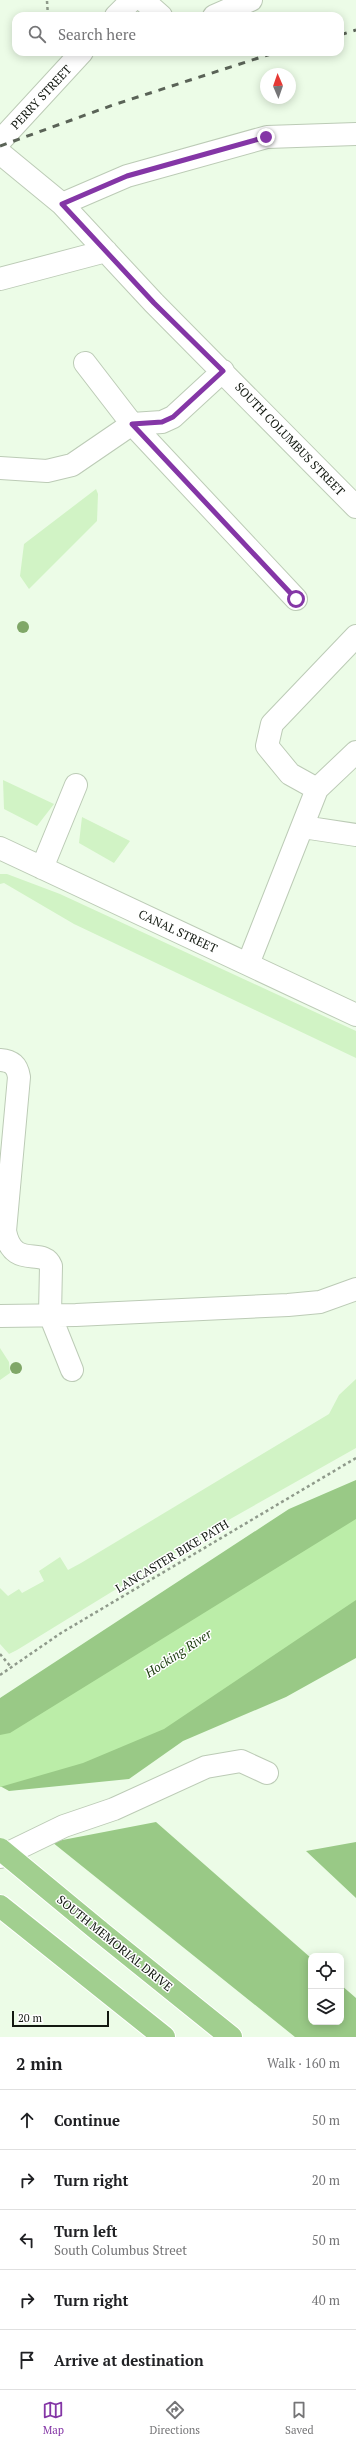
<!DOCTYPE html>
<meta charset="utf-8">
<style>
body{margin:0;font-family:"PT Serif",serif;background:#f6f6f6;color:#202124}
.controls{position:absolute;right:12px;bottom:12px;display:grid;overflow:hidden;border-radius:8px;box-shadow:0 2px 10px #0003}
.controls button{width:36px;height:36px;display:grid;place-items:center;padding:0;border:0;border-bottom:1px solid #e0e0e0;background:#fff;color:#202124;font:20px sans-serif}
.compass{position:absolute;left:260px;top:68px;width:36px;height:36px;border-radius:50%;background:#fff;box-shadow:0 2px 10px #0003;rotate:358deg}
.scale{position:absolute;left:12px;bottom:10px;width:97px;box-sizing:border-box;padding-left:4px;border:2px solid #131911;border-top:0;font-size:11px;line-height:14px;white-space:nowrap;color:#131911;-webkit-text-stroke:3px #fff;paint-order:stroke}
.stop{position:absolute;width:12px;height:12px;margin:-9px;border:3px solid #8436a6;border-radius:50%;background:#fff}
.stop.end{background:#8436a6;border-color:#fff;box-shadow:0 1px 4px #0008}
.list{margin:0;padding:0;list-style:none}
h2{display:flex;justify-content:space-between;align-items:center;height:52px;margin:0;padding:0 16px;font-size:17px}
h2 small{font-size:13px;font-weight:400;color:#757577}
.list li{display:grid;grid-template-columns:26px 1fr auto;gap:12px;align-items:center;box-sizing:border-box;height:60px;padding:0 16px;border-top:1px solid #e0e0e0}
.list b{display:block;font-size:15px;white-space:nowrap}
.list p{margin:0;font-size:13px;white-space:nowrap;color:#757577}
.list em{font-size:13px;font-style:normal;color:#757577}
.icon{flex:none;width:22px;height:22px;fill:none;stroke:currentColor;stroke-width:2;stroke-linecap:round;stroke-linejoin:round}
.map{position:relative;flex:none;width:356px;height:2037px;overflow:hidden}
.search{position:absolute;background:#fff;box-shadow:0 2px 10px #0003;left:12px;right:12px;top:12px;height:44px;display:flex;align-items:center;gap:10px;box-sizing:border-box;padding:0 14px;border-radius:12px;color:#757577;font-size:15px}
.sheet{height:352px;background:#fff}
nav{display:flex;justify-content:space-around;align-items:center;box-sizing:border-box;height:56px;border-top:1px solid #e0e0e0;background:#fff;font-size:11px;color:#757577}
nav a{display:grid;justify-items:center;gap:2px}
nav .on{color:#8436a6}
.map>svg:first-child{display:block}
.green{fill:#d1f3c5}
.forest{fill:#99c986}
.water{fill:#bbeda8}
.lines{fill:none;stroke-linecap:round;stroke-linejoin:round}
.minor-casing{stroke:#bccbb6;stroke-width:24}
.highway-casing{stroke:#fff;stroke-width:24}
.path{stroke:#8f9a8b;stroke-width:2.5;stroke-dasharray:3 3;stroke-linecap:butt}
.minor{stroke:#fff;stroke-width:22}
.highway{stroke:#a1cf8f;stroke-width:22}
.rail{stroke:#5a6357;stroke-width:3;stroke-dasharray:7 7;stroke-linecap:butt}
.highway-bridge-casing{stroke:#fff;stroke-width:24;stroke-linecap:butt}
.highway-bridge{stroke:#a1cf8f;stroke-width:22}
.tree{fill:#80a768}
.route{stroke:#8436a6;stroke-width:5}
.labels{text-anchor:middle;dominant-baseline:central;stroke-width:3;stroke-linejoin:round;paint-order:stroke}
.street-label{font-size:12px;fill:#131911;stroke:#fff}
.water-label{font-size:13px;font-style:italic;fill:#1e3e10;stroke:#fff}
</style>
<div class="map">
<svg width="356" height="2037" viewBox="0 0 356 2037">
<rect width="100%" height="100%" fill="#ecfce7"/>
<path class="green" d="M 96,489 L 98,494 L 97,521 L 29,589 L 20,576 L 24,544 Z
M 3,780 L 54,804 L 37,826 L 4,809 Z
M 82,817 L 130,841 L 114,863 L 79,843 Z
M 0,874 L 7,874 L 60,894 L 356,1031 L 356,1058 L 74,924 L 4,883 L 0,884 Z
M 0,1348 L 9,1362 L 10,1373 L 0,1380 Z
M 356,1379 L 356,1448 L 232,1518 L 17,1650 L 9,1654 L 0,1644 L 0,1588 L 8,1596 L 19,1589 L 22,1593 L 44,1581 L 39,1571 L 60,1557 L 68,1570 L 81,1563 L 329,1414 L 339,1395 Z"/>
<path class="forest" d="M 356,1480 L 356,1658 L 286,1697 L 183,1741 L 129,1779 L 9,1791 L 0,1786 L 0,1698 L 289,1509 Z
M 156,1822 L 311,1958 L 311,2022 L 341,2022 L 341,1985 L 356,1998 L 356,2037 L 295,2037 L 52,1842 Z
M 356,1842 L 356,1898 L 306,1851 Z"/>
<path class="water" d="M 356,1519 L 356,1600 L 164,1729 L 83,1763 L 0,1787 L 0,1735 L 10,1733 Z"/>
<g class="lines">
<g class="minor-casing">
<path id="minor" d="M 143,0 L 161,16
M 116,16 L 132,0
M 214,16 L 251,0
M 0,141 L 82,52
M 0,153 L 62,204 L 154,303 L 356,507
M 62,204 L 127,176 L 267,137 L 356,134
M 0,279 L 106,251
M 85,363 L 132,424 L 296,599
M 0,468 L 47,471 L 72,465 L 132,424 L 162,422 L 173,417 L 223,371
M 356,636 L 272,724 L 267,746 L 290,774 L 317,789 L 356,752
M 303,827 L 356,835
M 0,848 L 356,1015
M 42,868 L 76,785
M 248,964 L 317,789
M 0,1060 C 12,1061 17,1065 19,1077 L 5,1231 C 13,1271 43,1246 51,1266 L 50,1315 L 72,1370
M 0,1316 L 76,1315 L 288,1305 L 320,1302 L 356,1289
M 0,1857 L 64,1826 L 114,1809 L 206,1767 L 241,1761 L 267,1773"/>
</g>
<g class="highway-casing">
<path id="highway" d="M 0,1906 L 164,2037
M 98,1930 L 231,2037"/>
</g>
<path class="path" d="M 47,1 L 48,16
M 33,15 L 48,14
M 0,1654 L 11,1667
M 0,1675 L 61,1633 L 356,1458"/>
<use href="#minor" class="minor"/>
<use href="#highway" class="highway"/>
<path class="rail" d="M 340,35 L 356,30
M 0,146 L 113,105 L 277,52"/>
<g class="highway-bridge-casing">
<path id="highway-bridge" d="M 0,1849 L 98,1930"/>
</g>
<use href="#highway-bridge" class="highway-bridge"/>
</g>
<g class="tree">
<circle cx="23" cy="627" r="6"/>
<circle cx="16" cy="1368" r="6"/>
</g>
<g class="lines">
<path class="route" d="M 266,137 L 127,176 L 62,204 L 154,303 L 223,371 L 173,417 L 162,422 L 132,424 L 296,599"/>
</g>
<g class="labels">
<g class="street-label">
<text transform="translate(41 97) rotate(-47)">PERRY STREET</text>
<text transform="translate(290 439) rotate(46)">SOUTH COLUMBUS STREET</text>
<text transform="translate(178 931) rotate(25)">CANAL STREET</text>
<text transform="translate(172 1556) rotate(-31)">LANCASTER BIKE PATH</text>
<text transform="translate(115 1943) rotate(39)">SOUTH MEMORIAL DRIVE</text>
</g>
<g class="water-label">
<text transform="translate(178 1653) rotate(-33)">Hocking River</text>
</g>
</g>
</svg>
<div class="controls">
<button><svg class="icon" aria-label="locate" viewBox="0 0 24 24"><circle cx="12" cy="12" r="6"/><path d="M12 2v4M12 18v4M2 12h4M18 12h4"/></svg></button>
<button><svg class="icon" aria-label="layers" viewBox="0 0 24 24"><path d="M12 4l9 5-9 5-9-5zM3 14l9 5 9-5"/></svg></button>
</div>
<svg class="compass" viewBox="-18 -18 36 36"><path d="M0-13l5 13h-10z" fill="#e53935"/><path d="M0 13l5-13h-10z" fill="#757577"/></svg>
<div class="scale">20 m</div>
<div class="stop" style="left:296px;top:599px"></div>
<div class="stop end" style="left:266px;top:137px"></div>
<div class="search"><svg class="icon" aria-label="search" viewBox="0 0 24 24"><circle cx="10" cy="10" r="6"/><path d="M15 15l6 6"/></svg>Search here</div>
</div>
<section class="sheet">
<h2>2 min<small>Walk · 160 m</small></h2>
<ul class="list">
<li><svg class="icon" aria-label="ahead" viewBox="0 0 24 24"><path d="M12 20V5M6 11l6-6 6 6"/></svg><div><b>Continue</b></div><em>50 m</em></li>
<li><svg class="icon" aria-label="right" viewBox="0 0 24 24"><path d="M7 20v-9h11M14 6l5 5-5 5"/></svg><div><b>Turn right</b></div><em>20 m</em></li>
<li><svg class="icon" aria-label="left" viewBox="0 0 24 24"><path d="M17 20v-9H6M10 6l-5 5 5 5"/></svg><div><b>Turn left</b><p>South Columbus Street</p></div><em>50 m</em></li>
<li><svg class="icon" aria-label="right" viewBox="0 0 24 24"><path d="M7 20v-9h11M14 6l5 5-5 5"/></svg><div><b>Turn right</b></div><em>40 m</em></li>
<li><svg class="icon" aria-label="arrive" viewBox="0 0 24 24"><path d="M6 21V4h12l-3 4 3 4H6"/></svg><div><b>Arrive at destination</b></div></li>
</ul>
</section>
<nav>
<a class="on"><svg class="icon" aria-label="map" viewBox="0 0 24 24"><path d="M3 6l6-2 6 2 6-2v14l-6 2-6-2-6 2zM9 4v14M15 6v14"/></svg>Map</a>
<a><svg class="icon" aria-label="directions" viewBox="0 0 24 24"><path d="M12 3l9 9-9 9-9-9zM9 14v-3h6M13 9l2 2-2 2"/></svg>Directions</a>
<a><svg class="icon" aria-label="saved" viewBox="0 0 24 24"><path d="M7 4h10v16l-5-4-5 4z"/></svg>Saved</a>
</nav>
